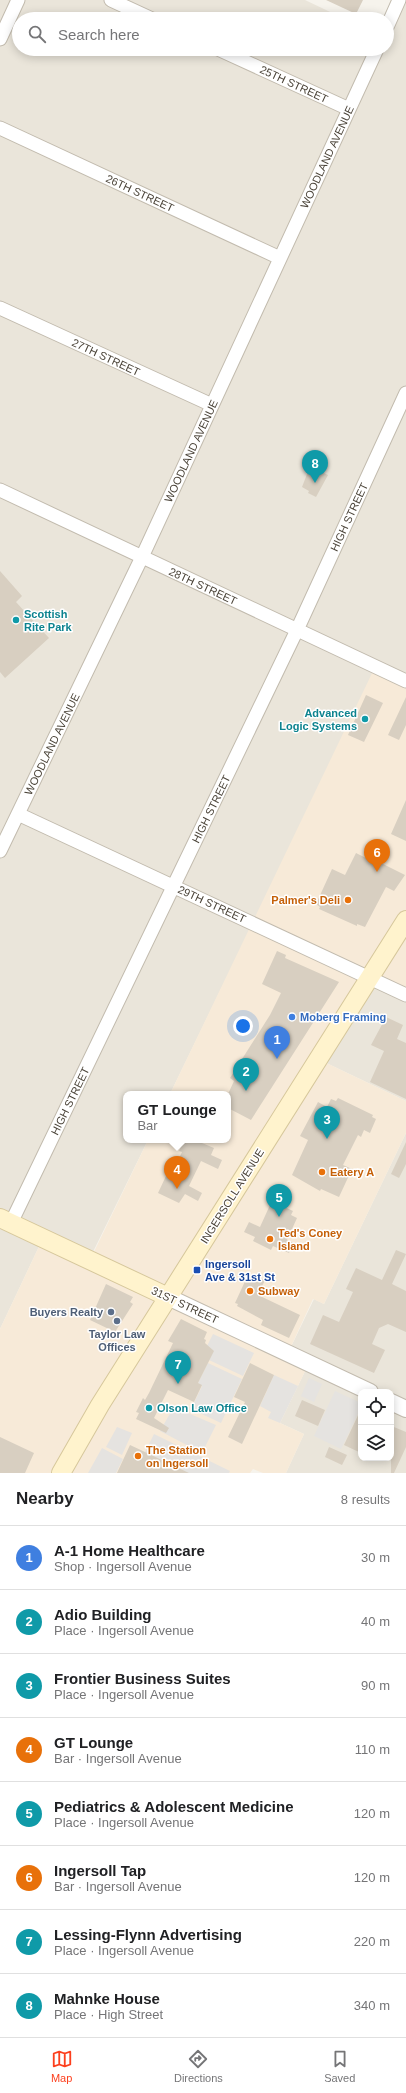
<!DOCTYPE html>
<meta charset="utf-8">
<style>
body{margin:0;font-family:Helvetica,sans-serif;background:#f2f2f2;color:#202124}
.controls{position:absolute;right:12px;bottom:12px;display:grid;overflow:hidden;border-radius:8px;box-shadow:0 2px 10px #0003}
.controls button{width:36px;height:36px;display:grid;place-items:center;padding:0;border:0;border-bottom:1px solid #e0e0e0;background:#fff;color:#202124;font:20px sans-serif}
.you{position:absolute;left:243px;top:1026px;width:14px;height:14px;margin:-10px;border:3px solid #fff;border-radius:50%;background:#1a73e8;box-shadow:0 0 0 6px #1a73e833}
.badge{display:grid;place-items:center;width:26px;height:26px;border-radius:50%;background:#fc3f1d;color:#fff;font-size:13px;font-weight:700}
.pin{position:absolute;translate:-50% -33px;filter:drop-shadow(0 1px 2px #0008)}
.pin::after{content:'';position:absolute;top:21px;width:14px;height:12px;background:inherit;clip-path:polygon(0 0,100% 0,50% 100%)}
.popup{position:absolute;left:123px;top:1091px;width:108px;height:52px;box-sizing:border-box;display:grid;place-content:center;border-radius:8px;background:#fff;filter:drop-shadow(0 1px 3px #0005);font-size:13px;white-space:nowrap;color:#757577}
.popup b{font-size:15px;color:#202124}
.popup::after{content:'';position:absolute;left:50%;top:100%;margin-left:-8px;border:8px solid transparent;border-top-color:#fff}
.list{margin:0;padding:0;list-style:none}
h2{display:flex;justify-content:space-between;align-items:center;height:52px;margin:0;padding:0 16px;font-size:17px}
h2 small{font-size:13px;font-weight:400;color:#757577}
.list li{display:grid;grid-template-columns:26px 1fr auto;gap:12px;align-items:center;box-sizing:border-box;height:64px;padding:0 16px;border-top:1px solid #e0e0e0}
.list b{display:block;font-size:15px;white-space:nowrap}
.list p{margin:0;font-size:13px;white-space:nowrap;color:#757577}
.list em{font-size:13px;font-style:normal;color:#757577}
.icon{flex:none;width:22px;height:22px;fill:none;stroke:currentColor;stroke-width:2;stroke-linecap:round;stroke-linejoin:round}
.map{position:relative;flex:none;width:406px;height:1473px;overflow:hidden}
.search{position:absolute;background:#fff;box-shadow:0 2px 10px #0003;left:12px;right:12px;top:12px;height:44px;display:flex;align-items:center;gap:10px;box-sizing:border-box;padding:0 14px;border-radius:22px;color:#757577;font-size:15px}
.sheet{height:564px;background:#fff}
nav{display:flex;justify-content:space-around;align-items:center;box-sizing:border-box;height:56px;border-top:1px solid #e0e0e0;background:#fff;font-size:11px;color:#757577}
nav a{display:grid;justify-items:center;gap:2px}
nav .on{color:#fc3f1d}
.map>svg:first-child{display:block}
.residential{fill:#eae5da;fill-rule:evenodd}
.commercial{fill:#f7ead8}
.parking{fill:#e5e3e0}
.building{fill:#d8cfc1}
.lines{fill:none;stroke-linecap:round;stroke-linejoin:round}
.minor-casing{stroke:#c2bbae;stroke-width:15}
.tertiary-casing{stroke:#c2bbae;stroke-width:18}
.secondary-casing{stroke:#d6c79b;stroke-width:20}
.minor{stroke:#fff;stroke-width:13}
.tertiary{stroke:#fff;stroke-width:16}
.secondary{stroke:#fff3cd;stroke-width:18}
.culture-dot{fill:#0f9aa8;stroke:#fff;stroke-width:1.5}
.food-dot{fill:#e8710a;stroke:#fff;stroke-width:1.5}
.shop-dot{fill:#3f7fe0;stroke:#fff;stroke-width:1.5}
.transit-dot{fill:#1a4fb4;stroke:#fff;stroke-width:1.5}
.service-dot{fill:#5c6f8a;stroke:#fff;stroke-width:1.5}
.labels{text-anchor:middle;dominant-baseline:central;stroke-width:3;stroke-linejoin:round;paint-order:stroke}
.street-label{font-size:11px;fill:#4b4439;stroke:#fff}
.culture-label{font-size:11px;font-weight:bold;fill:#0d838f;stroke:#fff;text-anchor:start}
.food-label{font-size:11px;font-weight:bold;fill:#c56008;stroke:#fff;text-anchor:start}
.shop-label{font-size:11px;font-weight:bold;fill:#366cbe;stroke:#fff;text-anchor:start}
.transit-label{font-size:11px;font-weight:bold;fill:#164399;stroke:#fff;text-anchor:start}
.service-label{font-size:11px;font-weight:bold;fill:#4e5e75;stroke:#fff;text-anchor:end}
</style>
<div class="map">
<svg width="406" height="1473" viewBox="0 0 406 1473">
<rect width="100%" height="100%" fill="#f6f3ec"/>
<path class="residential" d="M 0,0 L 305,0 L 345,19 L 19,19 L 19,49 L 387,49 L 387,27 L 399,0 L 406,0 L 406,681 L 253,923 L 170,1094 L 126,1094 L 126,1140 L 148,1140 L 89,1260 L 43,1238 L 0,1329 Z
M 369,978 L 406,995 L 406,1101 L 318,1059 Z
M 406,1133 L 406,1473 L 286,1473 L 304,1434 L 280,1423 L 309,1363 L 288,1353 L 314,1299 L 324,1304 ZM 361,1392 L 391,1392 L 391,1458 L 361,1458 Z"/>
<path class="commercial" d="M 375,667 L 406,681 L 406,995 L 369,978 L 318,1059 L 406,1101 L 406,1133 L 324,1304 L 313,1299 L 288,1353 L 309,1363 L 280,1423 L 304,1434 L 286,1473 L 263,1473 L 253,1469 L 250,1473 L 0,1473 L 0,1329 L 43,1238 L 90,1260 L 148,1140 L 228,1140 L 228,1094 L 170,1094 Z"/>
<path class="parking" d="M 213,1334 L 254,1353 L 243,1376 L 209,1360 L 210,1347 L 207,1346 Z
M 208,1363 L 242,1379 L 221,1423 L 191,1409 L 202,1386 L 198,1383 Z
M 274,1375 L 298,1386 L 280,1423 L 268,1418 L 271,1412 L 260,1406 Z
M 309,1378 L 322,1384 L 314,1402 L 301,1396 Z
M 335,1391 L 361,1403 L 361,1407 L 341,1449 L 314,1436 Z
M 176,1408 L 216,1425 L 202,1453 L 160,1431 L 172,1410 Z
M 117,1427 L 132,1433 L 122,1455 L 106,1447 Z
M 154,1434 L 230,1471 L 229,1473 L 183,1473 L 145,1452 Z
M 102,1448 L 123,1459 L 116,1473 L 88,1473 Z"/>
<path class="building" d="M 326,0 L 363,0 L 356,14 Z
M 311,467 L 328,475 L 316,497 L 308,493 L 309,491 L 302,487 L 309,469 L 310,470 Z
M 0,571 L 22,596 L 16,602 L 49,638 L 5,678 L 0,672 Z
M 366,695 L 383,703 L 364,742 L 348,735 Z
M 406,697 L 406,725 L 399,740 L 388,735 Z
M 406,800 L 406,841 L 391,834 Z
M 356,853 L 370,860 L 371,858 L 405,875 L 394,891 L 386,887 L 365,927 L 357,924 L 357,926 L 319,909 L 320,907 L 316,904 L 332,869 L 345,875 Z
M 277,951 L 286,955 L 285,958 L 339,982 L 251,1120 L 228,1108 L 228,1094 L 234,1081 L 230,1078 L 270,1015 L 281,993 L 262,984 Z
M 386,1017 L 403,1025 L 397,1039 L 406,1043 L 406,1099 L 370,1082 L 384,1051 L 371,1045 Z
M 338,1098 L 373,1115 L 372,1117 L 376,1119 L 370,1133 L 364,1130 L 361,1137 L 358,1135 L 343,1165 L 352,1169 L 339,1197 L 321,1189 L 320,1191 L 292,1175 L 308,1140 L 300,1136 L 318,1102 L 327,1107 L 331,1099 L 336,1101 Z
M 184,1140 L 204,1140 L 202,1143 L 214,1148 L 211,1155 L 222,1160 L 218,1169 L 201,1161 L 189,1186 L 202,1193 L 198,1201 L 185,1194 L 179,1203 L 158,1193 L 166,1176 L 170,1178 L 182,1152 L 179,1151 Z
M 406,1142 L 406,1164 L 399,1178 L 391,1174 Z
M 278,1204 L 293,1211 L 291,1215 L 297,1218 L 287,1240 L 293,1243 L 289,1253 L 273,1246 L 271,1250 L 253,1241 L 255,1237 L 244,1232 L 249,1222 L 260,1227 L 270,1205 L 276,1208 Z
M 396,1250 L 406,1254 L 392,1284 L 406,1291 L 406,1332 L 388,1324 L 379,1328 L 372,1344 L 385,1350 L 374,1373 L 310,1344 L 323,1315 L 339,1322 L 353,1292 L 346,1289 L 356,1268 L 382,1280 Z
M 252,1274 L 265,1280 L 258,1295 L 300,1315 L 289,1338 L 261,1325 L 263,1320 L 237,1306 L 238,1304 L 235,1303 L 247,1277 L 250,1278 Z
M 106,1284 L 133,1297 L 130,1302 L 133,1304 L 115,1332 L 90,1320 Z
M 181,1319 L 207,1332 L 204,1339 L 206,1340 L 205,1343 L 214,1351 L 198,1383 L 202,1385 L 194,1402 L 168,1390 L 154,1418 L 169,1428 L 166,1433 L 136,1419 L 139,1413 L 136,1412 L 143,1398 L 145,1400 L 149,1393 L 173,1343 L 168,1341 Z
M 250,1363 L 274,1375 L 242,1444 L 228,1437 L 245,1402 L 234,1397 Z
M 302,1400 L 325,1410 L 318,1426 L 295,1416 Z
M 361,1409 L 361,1453 L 344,1445 Z
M 394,1427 L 406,1432 L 406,1447 L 394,1473 L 391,1473 L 391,1434 Z
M 0,1437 L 34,1453 L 25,1473 L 0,1473 Z
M 130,1445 L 145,1452 L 189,1473 L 117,1473 Z
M 329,1447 L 347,1455 L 342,1465 L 325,1457 Z"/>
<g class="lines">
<g class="minor-casing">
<path id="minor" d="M 111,0 L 152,19
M 387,27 L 399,0
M 0,39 L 18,0
M 218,49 L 349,109
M 0,128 L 280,258
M 0,308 L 212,405
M 0,490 L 406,681
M 18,814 L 406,995
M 0,851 L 142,557 L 377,49
M 11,1223 L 297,630 L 406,393"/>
</g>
<g class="tertiary-casing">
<path id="tertiary" d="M 168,1297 L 370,1392
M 391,1402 L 406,1409"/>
</g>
<g class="secondary-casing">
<path id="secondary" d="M 0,1218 L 168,1297
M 61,1473 L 100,1405 L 406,920"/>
</g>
<use href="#minor" class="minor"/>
<use href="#tertiary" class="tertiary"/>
<use href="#secondary" class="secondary"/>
</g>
<g class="culture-dot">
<circle cx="16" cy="620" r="4"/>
<circle cx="365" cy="719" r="4"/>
<circle cx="149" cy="1408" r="4"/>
</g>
<g class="food-dot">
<circle cx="348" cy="900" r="4"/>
<circle cx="322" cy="1172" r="4"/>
<circle cx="270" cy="1239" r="4"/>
<circle cx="250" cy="1291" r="4"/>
<circle cx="138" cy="1456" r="4"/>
</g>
<circle class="shop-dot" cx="292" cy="1017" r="4"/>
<rect class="transit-dot" x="193" y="1266" width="8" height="8" rx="2"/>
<g class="service-dot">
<circle cx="111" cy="1312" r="4"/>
<circle cx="117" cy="1321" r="4"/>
</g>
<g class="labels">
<g class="street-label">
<text transform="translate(294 84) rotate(25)">25TH STREET</text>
<text transform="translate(327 157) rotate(-65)">WOODLAND AVENUE</text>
<text transform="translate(140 193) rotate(25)">26TH STREET</text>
<text transform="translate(106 357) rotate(25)">27TH STREET</text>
<text transform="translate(191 451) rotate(-65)">WOODLAND AVENUE</text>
<text transform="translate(349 517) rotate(-65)">HIGH STREET</text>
<text transform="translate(203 586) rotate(25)">28TH STREET</text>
<text transform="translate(52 744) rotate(-64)">WOODLAND AVENUE</text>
<text transform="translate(211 809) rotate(-64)">HIGH STREET</text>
<text transform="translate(212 904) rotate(25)">29TH STREET</text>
<text transform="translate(70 1101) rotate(-64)">HIGH STREET</text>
<text transform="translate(232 1196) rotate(-58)">INGERSOLL AVENUE</text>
<text transform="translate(185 1305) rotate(25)">31ST STREET</text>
</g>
<g class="culture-label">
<text x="24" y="614">Scottish<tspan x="24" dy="13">Rite Park</tspan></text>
<text x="357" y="713" text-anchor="end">Advanced<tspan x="357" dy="13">Logic Systems</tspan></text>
<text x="157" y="1408">Olson Law Office</text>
</g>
<g class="food-label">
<text x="340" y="900" text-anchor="end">Palmer's Deli</text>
<text x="330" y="1172">Eatery A</text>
<text x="278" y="1233">Ted's Coney<tspan x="278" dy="13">Island</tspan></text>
<text x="258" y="1291">Subway</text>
<text x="146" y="1450">The Station<tspan x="146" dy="13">on Ingersoll</tspan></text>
</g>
<g class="shop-label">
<text x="300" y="1017">Moberg Framing</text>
</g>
<g class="transit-label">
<text x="205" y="1264">Ingersoll<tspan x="205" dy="13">Ave &amp; 31st St</tspan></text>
</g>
<g class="service-label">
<text x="103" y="1312">Buyers Realty</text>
<text x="117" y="1334" text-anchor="middle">Taylor Law<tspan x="117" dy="13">Offices</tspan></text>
</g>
</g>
</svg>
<div class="controls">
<button><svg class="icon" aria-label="locate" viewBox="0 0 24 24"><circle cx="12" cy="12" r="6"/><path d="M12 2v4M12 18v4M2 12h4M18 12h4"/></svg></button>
<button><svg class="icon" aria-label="layers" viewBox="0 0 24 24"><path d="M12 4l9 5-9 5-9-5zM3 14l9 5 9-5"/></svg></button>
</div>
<div class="you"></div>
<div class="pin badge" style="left:277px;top:1059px;background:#3f7fe0">1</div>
<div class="pin badge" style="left:246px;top:1091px;background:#0f9aa8">2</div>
<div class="pin badge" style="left:327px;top:1139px;background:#0f9aa8">3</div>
<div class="pin badge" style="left:177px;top:1189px;background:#e8710a">4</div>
<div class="popup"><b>GT Lounge</b>Bar</div>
<div class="pin badge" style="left:279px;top:1217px;background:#0f9aa8">5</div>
<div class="pin badge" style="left:377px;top:872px;background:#e8710a">6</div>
<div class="pin badge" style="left:178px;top:1384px;background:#0f9aa8">7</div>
<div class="pin badge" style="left:315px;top:483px;background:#0f9aa8">8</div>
<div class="search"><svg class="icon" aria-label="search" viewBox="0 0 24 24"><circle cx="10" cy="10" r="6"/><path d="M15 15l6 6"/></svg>Search here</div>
</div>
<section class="sheet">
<h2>Nearby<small>8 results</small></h2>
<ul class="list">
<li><span class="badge" style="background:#3f7fe0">1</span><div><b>A-1 Home Healthcare</b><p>Shop · Ingersoll Avenue</p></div><em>30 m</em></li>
<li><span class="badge" style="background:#0f9aa8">2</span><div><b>Adio Building</b><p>Place · Ingersoll Avenue</p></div><em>40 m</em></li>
<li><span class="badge" style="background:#0f9aa8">3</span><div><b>Frontier Business Suites</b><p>Place · Ingersoll Avenue</p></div><em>90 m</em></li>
<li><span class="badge" style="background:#e8710a">4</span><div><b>GT Lounge</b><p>Bar · Ingersoll Avenue</p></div><em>110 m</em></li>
<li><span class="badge" style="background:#0f9aa8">5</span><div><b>Pediatrics &amp; Adolescent Medicine</b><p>Place · Ingersoll Avenue</p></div><em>120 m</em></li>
<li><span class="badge" style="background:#e8710a">6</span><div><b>Ingersoll Tap</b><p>Bar · Ingersoll Avenue</p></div><em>120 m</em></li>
<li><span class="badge" style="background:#0f9aa8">7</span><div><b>Lessing-Flynn Advertising</b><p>Place · Ingersoll Avenue</p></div><em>220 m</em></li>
<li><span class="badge" style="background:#0f9aa8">8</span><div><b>Mahnke House</b><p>Place · High Street</p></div><em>340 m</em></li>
</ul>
</section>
<nav>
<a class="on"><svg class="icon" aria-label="map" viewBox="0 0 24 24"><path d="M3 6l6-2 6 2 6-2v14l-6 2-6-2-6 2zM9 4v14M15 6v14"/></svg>Map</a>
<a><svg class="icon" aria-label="directions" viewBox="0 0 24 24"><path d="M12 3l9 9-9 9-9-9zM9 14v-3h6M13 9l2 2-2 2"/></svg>Directions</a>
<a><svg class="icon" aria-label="saved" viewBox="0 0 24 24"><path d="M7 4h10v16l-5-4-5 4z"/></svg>Saved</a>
</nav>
